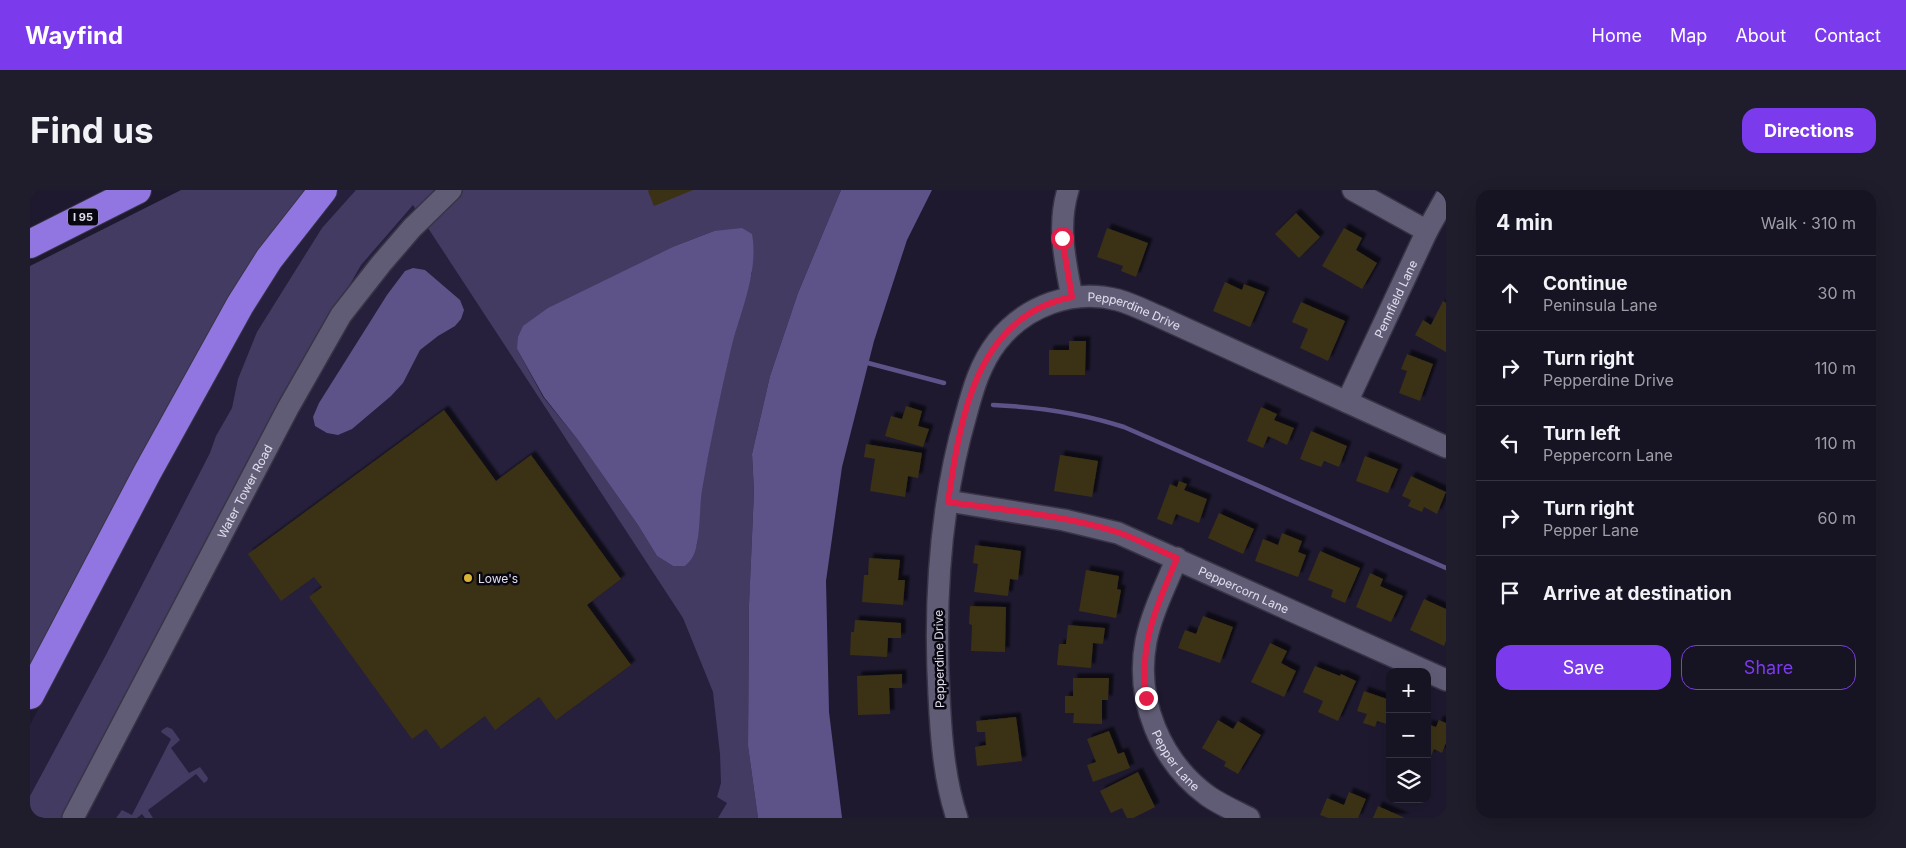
<!DOCTYPE html>
<meta charset="utf-8">
<style>
body{margin:0;font-family:Inter,sans-serif;background:#1f1c2b;color:#f1f3f6}
.controls{position:absolute;right:15px;bottom:15px;display:grid;overflow:hidden;border-radius:10px;box-shadow:0 5px 20px #0002}
.controls button{width:45px;height:45px;display:grid;place-items:center;padding:0;border:0;border-bottom:1px solid #353241;background:#161323;color:#f1f3f6;font:25px sans-serif}
.stop{position:absolute;width:15px;height:15px;margin:-11px;border:4px solid #e11d48;border-radius:50%;background:#fff}
.stop.end{background:#e11d48;border-color:#fff;box-shadow:0 1px 5px #0008}
.list{margin:0;padding:0;list-style:none}
h2{display:flex;justify-content:space-between;align-items:center;height:65px;margin:0;padding:0 20px;font-size:21px}
h2 small{font-size:16px;font-weight:400;color:#9e9ea6}
.list li{display:grid;grid-template-columns:32px 1fr auto;gap:15px;align-items:center;box-sizing:border-box;height:75px;padding:0 20px;border-top:1px solid #353241}
.list b{display:block;font-size:19px;white-space:nowrap}
.list p{margin:0;font-size:16px;white-space:nowrap;color:#9e9ea6}
.list em{font-size:16px;font-style:normal;color:#9e9ea6}
.actions{display:flex;gap:10px;padding:15px 20px}
.actions a{flex:1;padding:11px 0;border:1px solid #7c3aed;border-radius:15px;text-align:center;font-size:18px;color:#7c3aed}
.actions .main{background:#7c3aed;color:#fff}
.icon{flex:none;width:28px;height:28px;fill:none;stroke:currentColor;stroke-width:2;stroke-linecap:round;stroke-linejoin:round}
.map{position:relative;flex:none;width:1416px;height:628px;overflow:hidden;border-radius:15px}
header{display:flex;align-items:center;gap:30px;box-sizing:border-box;height:70px;padding:0 25px;background:#7c3aed;color:#fff}
header strong{font-size:24px}
nav{display:flex;gap:28px;margin-inline-start:auto;font-size:18px}
.intro{display:flex;align-items:center;justify-content:space-between;box-sizing:border-box;height:120px;padding:0 30px}
h1{margin:0;font-size:35px}
.button{padding:12px 22px;border-radius:15px;background:#7c3aed;color:#fff;font-size:18px;font-weight:700}
main{display:flex;gap:30px;padding:0 30px}
aside{flex:1;background:#161323;border-radius:15px;box-shadow:0 5px 20px #0002}
.map>svg:first-child{display:block}
.built{fill:#26203c}
.green{fill:#433b62;fill-rule:evenodd}
.water{fill:#5e5389}
.lines{fill:none;stroke-linecap:round;stroke-linejoin:round}
.stream{stroke:#5e5389;stroke-width:4.5}
.building{fill:#3a3119;filter:url(#shadow)}
.minor-casing{stroke:#383446;stroke-width:24}
.highway-casing{stroke:#383446;stroke-width:30}
.minor{stroke:#615c76;stroke-width:21}
.highway{stroke:#9176e2;stroke-width:28}
.route{stroke:#e11d48;stroke-width:6}
.poi-dot{fill:#dcb233;stroke:#08060f;stroke-width:2}
.labels{text-anchor:middle;dominant-baseline:central;stroke-width:5;stroke-linejoin:round;paint-order:stroke}
.shield{fill:#08060f;stroke:#a09eab;stroke-width:1}
.shield-label{font-size:11px;font-weight:bold;fill:#e1dfee}
.street-label{font-size:12px;fill:#e1dfee;stroke:#08060f}
.poi-label{font-size:12px;fill:#e1dfee;stroke:#08060f;text-anchor:start}
</style>
<header>
<strong>Wayfind</strong>
<nav><a>Home</a><a>Map</a><a>About</a><a>Contact</a></nav>
</header>
<div class="intro"><h1>Find us</h1><a class="button">Directions</a></div>
<main>
<div class="map">
<svg width="1416" height="628" viewBox="0 0 1416 628">
<defs>
<filter id="shadow"><feDropShadow dx="4.5" dy="-4.5" stdDeviation="1" flood-color="#0009"/></filter>
</defs>
<rect width="100%" height="100%" fill="#1e192f"/>
<path class="built" d="M 307,0 L 373,0 L 718,427 L 718,556 L 728,628 L 0,628 L 0,535 L 167,213 L 260,57 Z"/>
<path class="green" d="M 151,0 L 286,0 L 0,483 L 0,76 Z
M 326,0 L 811,0 L 768,103 L 740,186 L 722,264 L 724,301 L 719,415 L 718,556 L 728,628 L 688,628 L 697,613 L 687,607 L 691,593 L 690,564 L 683,502 L 653,428 L 383,15 L 331,75 L 196,312 L 32,628 L 0,628 L 0,606 L 77,463 L 180,263 L 186,246 L 202,218 L 208,189 L 227,142 L 292,38 ZM 684,41 L 722,82 L 701,157 L 684,233 L 670,307 L 667,355 L 655,376 L 643,376 L 627,366 L 608,335 L 548,250 L 513,207 L 487,159 L 645,56 Z
M 137,537 L 142,539 L 150,550 L 141,558 L 159,583 L 170,577 L 178,588 L 177,591 L 174,593 L 166,584 L 118,620 L 123,628 L 115,628 L 112,624 L 107,628 L 86,628 L 92,620 L 102,625 L 141,549 L 131,542 L 132,540 Z"/>
<path class="water" d="M 811,0 L 902,0 L 877,50 L 844,151 L 812,277 L 796,391 L 799,522 L 812,628 L 728,628 L 718,556 L 719,415 L 724,301 L 722,264 L 740,186 L 768,103 Z
M 712,38 L 722,44 C 729,82 710,122 701,159 C 690,206 680,253 672,300 C 669,317 671,355 662,368 C 660,371 657,374 655,376 L 643,376 L 627,366 L 608,335 L 548,250 L 514,207 L 487,159 L 488,147 L 493,136 L 518,118 L 645,56 L 684,41 Z
M 383,78 L 395,80 L 430,110 L 434,120 L 431,129 L 425,136 L 408,146 L 390,160 L 373,193 L 361,206 L 322,239 L 308,245 L 297,243 L 285,236 L 283,227 L 289,213 L 357,105 L 375,81 Z"/>
<g class="lines">
<path class="stream" d="M 838,173 L 914,193
M 963,215 C 1008,217 1051,223 1094,237 L 1416,378"/>
</g>
<path class="building" d="M 663,0 L 624,16 L 618,1 L 619,0 Z
M 1266,23 L 1290,47 L 1269,68 L 1245,44 Z
M 1077,38 L 1118,53 L 1106,87 L 1091,81 L 1093,76 L 1067,67 Z
M 1314,38 L 1332,48 L 1326,60 L 1347,73 L 1332,99 L 1292,76 Z
M 1195,92 L 1212,100 L 1214,94 L 1235,102 L 1220,137 L 1183,121 Z
M 1413,111 L 1416,113 L 1416,162 L 1385,145 L 1393,130 L 1401,135 Z
M 1271,112 L 1315,131 L 1298,171 L 1270,158 L 1278,139 L 1262,132 Z
M 1039,151 L 1056,151 L 1055,185 L 1019,185 L 1019,160 L 1039,160 Z
M 1377,164 L 1403,174 L 1390,211 L 1369,203 L 1377,181 L 1371,179 Z
M 876,216 L 892,221 L 888,236 L 899,239 L 893,257 L 855,246 L 861,226 L 872,229 Z
M 1231,217 L 1247,224 L 1244,230 L 1264,238 L 1257,255 L 1238,246 L 1233,258 L 1217,251 Z
M 414,220 L 466,291 L 501,265 L 591,389 L 557,415 L 601,475 L 526,530 L 509,507 L 465,540 L 455,526 L 411,559 L 396,539 L 382,549 L 279,407 L 292,397 L 284,387 L 251,411 L 218,364 Z
M 1281,241 L 1317,256 L 1309,277 L 1294,271 L 1291,277 L 1270,269 Z
M 836,254 L 892,263 L 888,288 L 878,286 L 875,307 L 840,301 L 845,269 L 834,267 Z
M 1030,265 L 1068,271 L 1062,307 L 1024,301 Z
M 1335,266 L 1368,279 L 1358,303 L 1326,291 Z
M 1381,286 L 1416,302 L 1407,324 L 1394,317 L 1392,322 L 1378,316 L 1381,310 L 1372,306 Z
M 1149,291 L 1157,294 L 1154,300 L 1177,309 L 1169,333 L 1146,324 L 1142,335 L 1127,329 L 1140,294 L 1147,297 Z
M 1189,323 L 1224,339 L 1213,364 L 1178,348 Z
M 1252,343 L 1272,351 L 1268,362 L 1276,365 L 1268,387 L 1225,371 L 1233,349 L 1248,355 Z
M 945,355 L 991,361 L 988,390 L 980,389 L 978,406 L 944,402 L 948,374 L 943,373 Z
M 1290,361 L 1330,378 L 1315,413 L 1301,407 L 1303,400 L 1278,390 Z
M 839,368 L 870,370 L 868,390 L 875,390 L 873,415 L 832,412 L 834,385 L 838,385 Z
M 1056,380 L 1089,386 L 1087,399 L 1091,400 L 1086,428 L 1049,421 Z
M 1340,383 L 1353,389 L 1350,396 L 1373,406 L 1361,432 L 1326,417 Z
M 1394,409 L 1416,419 L 1416,451 L 1414,456 L 1380,440 Z
M 940,416 L 976,417 L 975,462 L 941,461 L 942,435 L 939,434 Z
M 1173,426 L 1203,437 L 1190,473 L 1148,458 L 1155,440 L 1166,444 Z
M 825,430 L 871,433 L 871,448 L 858,448 L 857,467 L 820,465 L 821,442 L 824,442 Z
M 1038,435 L 1075,438 L 1073,454 L 1063,453 L 1061,478 L 1027,475 L 1029,454 L 1036,454 Z
M 1240,453 L 1257,461 L 1251,473 L 1266,481 L 1254,507 L 1221,492 Z
M 1285,476 L 1310,486 L 1311,484 L 1326,491 L 1308,531 L 1288,522 L 1293,511 L 1273,502 Z
M 872,484 L 872,498 L 859,498 L 860,524 L 828,525 L 827,486 Z
M 1043,488 L 1079,488 L 1078,510 L 1072,510 L 1072,534 L 1043,533 L 1044,523 L 1035,523 L 1035,506 L 1043,506 Z
M 1334,501 L 1360,510 L 1360,535 L 1347,531 L 1345,537 L 1333,533 L 1337,524 L 1327,521 Z
M 986,527 L 992,571 L 947,576 L 945,557 L 956,555 L 955,542 L 947,542 L 946,531 Z
M 1188,530 L 1203,539 L 1208,531 L 1231,545 L 1208,584 L 1194,576 L 1196,572 L 1172,558 Z
M 1409,530 L 1416,533 L 1416,553 L 1412,563 L 1404,559 L 1401,566 L 1397,564 L 1397,534 L 1406,537 Z
M 1079,541 L 1088,564 L 1094,562 L 1100,578 L 1063,592 L 1057,575 L 1066,572 L 1057,549 Z
M 1108,582 L 1125,617 L 1103,628 L 1097,628 L 1092,618 L 1081,623 L 1070,601 Z
M 1319,602 L 1336,609 L 1328,628 L 1298,628 L 1290,625 L 1297,608 L 1314,615 Z
M 1348,616 L 1375,628 L 1343,628 Z"/>
<g class="lines">
<g class="minor-casing">
<g id="minor">
<path d="M 1038,0 C 1027,36 1035,71 1042,107"/>
<path d="M 1323,0 L 1397,41"/>
<path id="s1" d="M 1317,212 L 1397,41 L 1416,7"/>
<path id="s2" d="M 918,311 L 1034,330 L 1088,343 L 1416,490"/>
<path id="s3" d="M 1147,368 C 1136,395 1122,422 1116,451 C 1105,510 1130,571 1178,606 C 1191,615 1205,621 1219,628"/>
<path id="s4" d="M 43,628 L 258,218 L 311,125 L 351,74 L 382,38 L 421,0"/>
<path id="s5" d="M 927,628 C 914,589 911,546 909,505 C 904,412 910,315 936,225 C 943,199 950,174 967,152 C 995,116 1043,98 1088,110 C 1102,114 1116,121 1130,127 L 1416,257"/>
</g>
</g>
<g class="highway-casing">
<path id="highway" d="M 0,54 L 107,0
M 0,505 L 117,283 L 210,115 L 239,69 L 293,0"/>
</g>
<use href="#minor" class="minor"/>
<use href="#highway" class="highway"/>
</g>
<g class="lines">
<path class="route" d="M 1032,48 L 1042,107 C 945,126 930,230 918,312 C 974,320 1033,325 1087,342 C 1108,349 1127,360 1147,368 C 1126,418 1109,453 1116,508"/>
</g>
<circle class="poi-dot" cx="438" cy="388" r="5"/>
<g class="labels">
<rect class="shield" x="38" y="18.5" width="30" height="17" rx="4"/>
<g class="shield-label">
<text x="53" y="27">I 95</text>
</g>
<g class="street-label">
<text stroke="none"><textPath href="#s1" startOffset="114">Pennfield Lane</textPath></text>
<text stroke="none"><textPath href="#s5" startOffset="641">Pepperdine Drive</textPath></text>
<text stroke="none"><textPath href="#s4" startOffset="369">Water Tower Road</textPath></text>
<text stroke="none"><textPath href="#s2" startOffset="311">Peppercorn Lane</textPath></text>
<text transform="translate(909 469) rotate(-91)">Pepperdine Drive</text>
<text stroke="none"><textPath href="#s3" startOffset="216">Pepper Lane</textPath></text>
</g>
<g class="poi-label">
<text x="448" y="388">Lowe's</text>
</g>
</g>
</svg>
<div class="controls">
<button>+</button>
<button>−</button>
<button><svg class="icon" aria-label="layers" viewBox="0 0 24 24"><path d="M12 4l9 5-9 5-9-5zM3 14l9 5 9-5"/></svg></button>
</div>
<div class="stop" style="left:1032px;top:48px"></div>
<div class="stop end" style="left:1116px;top:508px"></div>
</div>
<aside>
<h2>4 min<small>Walk · 310 m</small></h2>
<ul class="list">
<li><svg class="icon" aria-label="ahead" viewBox="0 0 24 24"><path d="M12 20V5M6 11l6-6 6 6"/></svg><div><b>Continue</b><p>Peninsula Lane</p></div><em>30 m</em></li>
<li><svg class="icon" aria-label="right" viewBox="0 0 24 24"><path d="M7 20v-9h11M14 6l5 5-5 5"/></svg><div><b>Turn right</b><p>Pepperdine Drive</p></div><em>110 m</em></li>
<li><svg class="icon" aria-label="left" viewBox="0 0 24 24"><path d="M17 20v-9H6M10 6l-5 5 5 5"/></svg><div><b>Turn left</b><p>Peppercorn Lane</p></div><em>110 m</em></li>
<li><svg class="icon" aria-label="right" viewBox="0 0 24 24"><path d="M7 20v-9h11M14 6l5 5-5 5"/></svg><div><b>Turn right</b><p>Pepper Lane</p></div><em>60 m</em></li>
<li><svg class="icon" aria-label="arrive" viewBox="0 0 24 24"><path d="M6 21V4h12l-3 4 3 4H6"/></svg><div><b>Arrive at destination</b></div></li>
</ul>
<div class="actions"><a class="main">Save</a><a>Share</a></div>
</aside>
</main>
